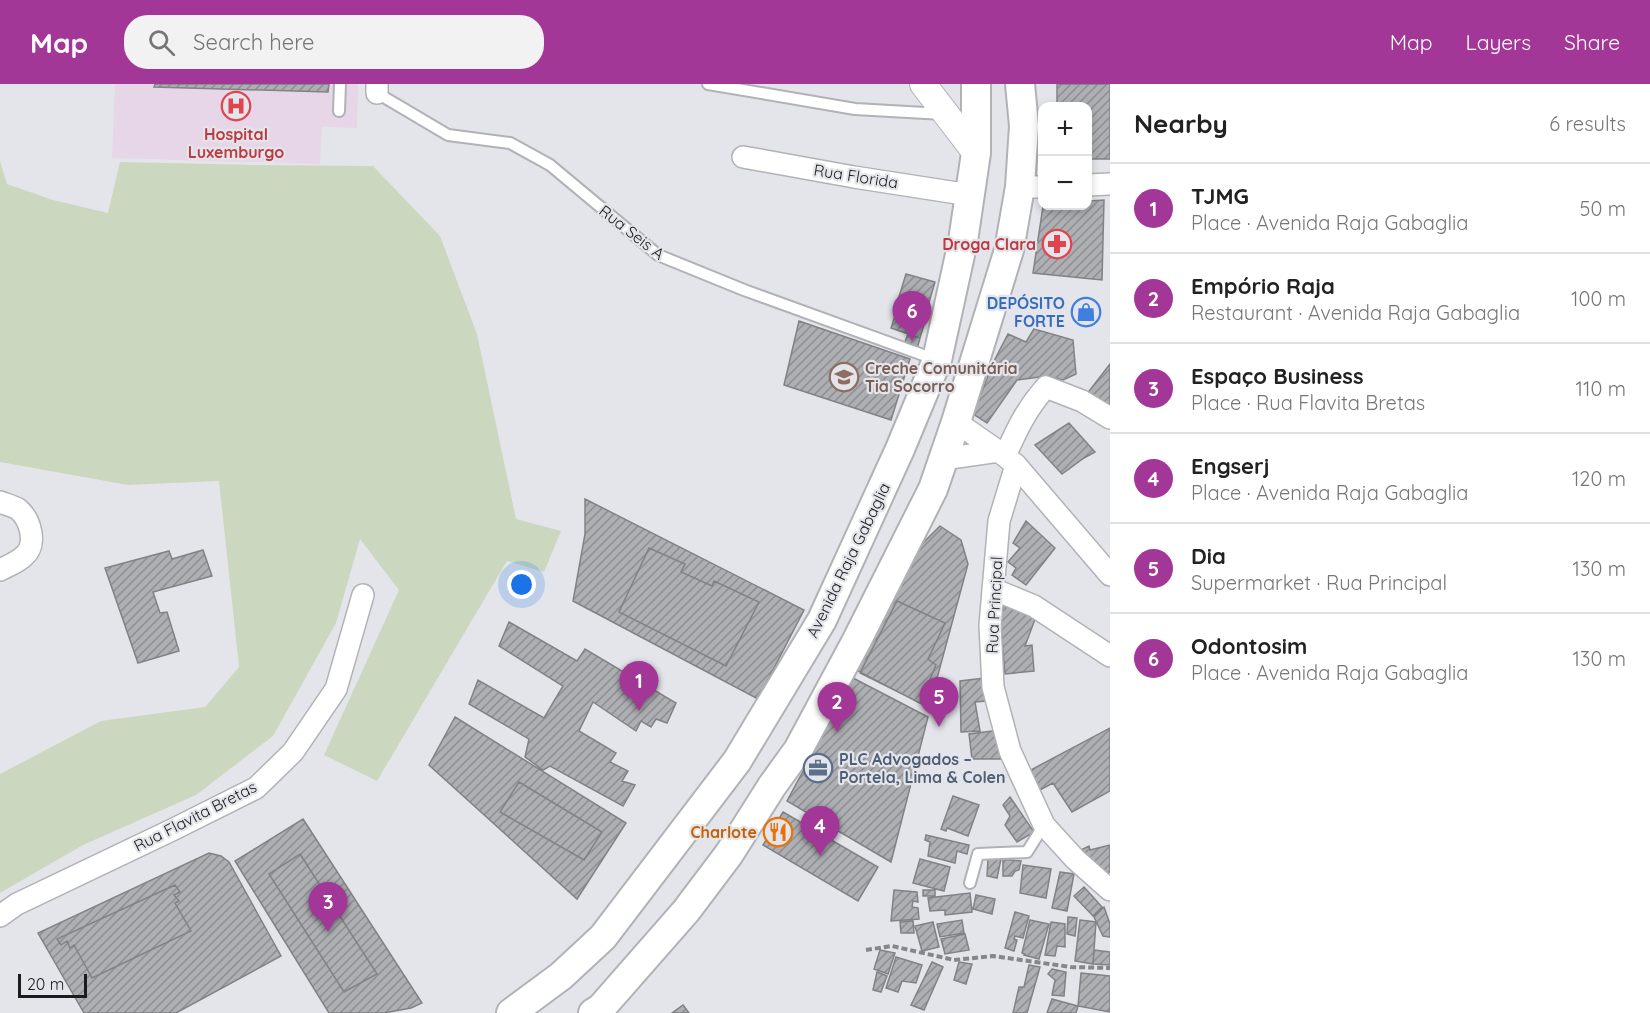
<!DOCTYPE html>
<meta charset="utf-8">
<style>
body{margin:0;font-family:Quicksand,sans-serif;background:#f2f2f2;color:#222}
.controls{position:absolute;right:18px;top:18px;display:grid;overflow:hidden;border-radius:12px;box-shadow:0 3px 9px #0003}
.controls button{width:54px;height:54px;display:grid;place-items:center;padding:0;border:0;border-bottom:2px solid #e0e0e0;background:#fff;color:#222;font:30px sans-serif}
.scale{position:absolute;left:18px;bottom:15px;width:69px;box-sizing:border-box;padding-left:6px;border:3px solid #1b1c1d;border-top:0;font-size:16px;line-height:21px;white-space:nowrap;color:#1b1c1d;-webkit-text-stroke:4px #e4e5ea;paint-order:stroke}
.you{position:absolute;left:522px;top:501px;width:21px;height:21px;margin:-15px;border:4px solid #fff;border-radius:50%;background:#1a73e8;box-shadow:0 0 0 9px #1a73e833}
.badge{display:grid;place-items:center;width:39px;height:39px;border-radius:50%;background:#a33797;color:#fff;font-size:20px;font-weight:700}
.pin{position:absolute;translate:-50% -50px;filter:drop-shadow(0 2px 3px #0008)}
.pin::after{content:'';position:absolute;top:32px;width:21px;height:18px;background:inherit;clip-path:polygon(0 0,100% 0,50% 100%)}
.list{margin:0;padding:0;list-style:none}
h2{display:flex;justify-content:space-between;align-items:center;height:78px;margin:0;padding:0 24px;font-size:26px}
h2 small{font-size:20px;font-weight:400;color:#767676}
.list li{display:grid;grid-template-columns:39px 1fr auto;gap:18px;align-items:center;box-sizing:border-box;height:90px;padding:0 24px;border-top:2px solid #e0e0e0}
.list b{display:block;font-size:22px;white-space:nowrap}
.list p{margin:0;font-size:20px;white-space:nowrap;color:#767676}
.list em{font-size:20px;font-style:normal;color:#767676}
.icon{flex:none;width:33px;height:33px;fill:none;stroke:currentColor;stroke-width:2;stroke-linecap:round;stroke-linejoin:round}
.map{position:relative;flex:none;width:1110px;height:929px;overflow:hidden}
header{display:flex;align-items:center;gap:36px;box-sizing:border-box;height:84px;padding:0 30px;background:#a33797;color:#fff}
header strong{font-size:28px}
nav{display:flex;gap:33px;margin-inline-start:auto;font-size:21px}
.search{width:420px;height:54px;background:#f2f2f2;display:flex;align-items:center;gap:15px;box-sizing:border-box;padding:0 21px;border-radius:24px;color:#767676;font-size:22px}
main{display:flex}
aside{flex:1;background:#fff}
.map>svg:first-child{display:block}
.medical{fill:#e7d6e7}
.park{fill:#ccd7bf}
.building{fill:url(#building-hatch);stroke:#818286;stroke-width:1.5}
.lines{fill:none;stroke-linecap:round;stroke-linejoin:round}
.service-casing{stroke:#b1b2b6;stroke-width:14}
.minor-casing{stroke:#b1b2b6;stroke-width:24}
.tertiary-casing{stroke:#b1b2b6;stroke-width:28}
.secondary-casing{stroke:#b1b2b6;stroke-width:32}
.path{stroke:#85868a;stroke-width:4;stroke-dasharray:6 3;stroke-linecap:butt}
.service{stroke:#fff;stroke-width:10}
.minor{stroke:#fff;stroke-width:21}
.tertiary{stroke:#fff;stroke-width:26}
.secondary{stroke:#fff;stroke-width:28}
.labels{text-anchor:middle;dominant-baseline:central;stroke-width:4.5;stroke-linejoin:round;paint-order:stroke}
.health-label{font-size:16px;font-weight:bold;fill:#be3a42;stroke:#e4e5ea}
.street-label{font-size:16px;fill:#1b1c1d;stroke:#e4e5ea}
.shop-label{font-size:16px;font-weight:bold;fill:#366cbe;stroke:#e4e5ea;text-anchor:end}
.education-label{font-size:16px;font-weight:bold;fill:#785e54;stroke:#e4e5ea;text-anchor:start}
.service-label{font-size:16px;font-weight:bold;fill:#4e5e75;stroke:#e4e5ea;text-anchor:start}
.food-label{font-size:16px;font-weight:bold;fill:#c56008;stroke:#e4e5ea;text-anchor:end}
</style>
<header>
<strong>Map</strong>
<div class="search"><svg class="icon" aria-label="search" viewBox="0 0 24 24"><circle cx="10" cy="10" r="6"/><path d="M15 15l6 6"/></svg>Search here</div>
<nav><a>Map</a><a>Layers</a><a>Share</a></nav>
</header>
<main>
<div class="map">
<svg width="1110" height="929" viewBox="0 0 1110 929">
<defs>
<pattern id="building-hatch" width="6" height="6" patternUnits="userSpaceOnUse" patternTransform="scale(1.5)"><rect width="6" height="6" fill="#aeafb3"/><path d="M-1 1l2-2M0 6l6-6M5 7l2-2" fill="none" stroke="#8d8e91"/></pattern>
</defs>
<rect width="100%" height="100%" fill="#e4e5ea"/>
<path class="medical" d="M 115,0 L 358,0 L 357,44 L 322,43 L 320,80 L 112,74 Z"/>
<path class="park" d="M 0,77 L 7,100 L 53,116 L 108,129 L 120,78 L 257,81 L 373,82 L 440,152 L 477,250 L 516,435 L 561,447 L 544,488 L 507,477 L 377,697 L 324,671 L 399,506 L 360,455 L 336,539 L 273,652 L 196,711 L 83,761 L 0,809 L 0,690 L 101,637 L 205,623 L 239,583 L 219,397 L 128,401 L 0,378 Z"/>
<path class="building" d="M 155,0 L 329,0 L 328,8 L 154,3 Z
M 1057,0 L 1110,0 L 1110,75 L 1088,75 L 1088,22 L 1057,22 Z
M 1104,116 L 1102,196 L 1033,189 L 1043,122 L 1088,122 L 1088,117 Z
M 906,190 L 935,198 L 927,225 L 898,216 Z
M 899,220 L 927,230 L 920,254 L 891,244 Z
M 799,237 L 910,275 L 891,336 L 784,301 Z
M 1034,245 L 1073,256 L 1076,290 L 1063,296 L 1047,292 L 1017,296 L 987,339 L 973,330 L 993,279 L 1008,250 L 1026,258 Z
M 908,250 L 920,254 L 917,265 L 904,260 Z
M 1110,280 L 1110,327 L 1086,311 Z
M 1069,339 L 1095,368 L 1084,374 L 1062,390 L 1035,361 Z
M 585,415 L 804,526 L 758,615 L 573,517 L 585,450 Z
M 1026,437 L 1055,464 L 1026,501 L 1012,491 L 1016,484 L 1008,478 L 1020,464 L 1013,459 Z
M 940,442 L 961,456 L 968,480 L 929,624 L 854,585 L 916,466 Z
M 649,464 L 685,480 L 681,488 L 712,502 L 714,497 L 759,518 L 726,582 L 619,528 Z
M 203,466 L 212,492 L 153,508 L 160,529 L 167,528 L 179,567 L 138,579 L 105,484 L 169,467 L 172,475 Z
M 897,517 L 945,539 L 928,575 L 936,581 L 920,619 L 860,589 Z
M 1005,518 L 1037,530 L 1025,562 L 1032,561 L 1034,587 L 1005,590 L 1000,533 Z
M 509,538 L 577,577 L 585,565 L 676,619 L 667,639 L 656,635 L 651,643 L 641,637 L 636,647 L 593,618 L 579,647 L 616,669 L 610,678 L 628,687 L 622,697 L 635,701 L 623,722 L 550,682 L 543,686 L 525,673 L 529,655 L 469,620 L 478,596 L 544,634 L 563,602 L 499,562 Z
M 853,594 L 928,633 L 891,778 L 787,717 Z
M 984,594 L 986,617 L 975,618 L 980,647 L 961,648 L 960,597 Z
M 455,633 L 626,739 L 577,815 L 429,681 Z
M 1110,644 L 1110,707 L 1072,728 L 1053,699 L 1038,707 L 1027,688 Z
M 1000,646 L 1001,675 L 972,675 L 969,650 Z
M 519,698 L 602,748 L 584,776 L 500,728 Z
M 953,712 L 979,721 L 968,752 L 947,744 L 946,747 L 941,745 Z
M 1010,713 L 1034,748 L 1017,758 L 1005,741 L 1010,732 L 1003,721 Z
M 783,728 L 878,783 L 858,817 L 763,761 Z
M 303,735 L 422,919 L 411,924 L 384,929 L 329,929 L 235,777 Z
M 926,751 L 969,761 L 967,770 L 957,767 L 955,779 L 928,772 L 930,758 L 925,756 Z
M 1110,761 L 1110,788 L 1096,790 L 1083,779 L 1081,766 L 1089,762 L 1090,766 Z
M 209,769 L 221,772 L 229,778 L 281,872 L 176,929 L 84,929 L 38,849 Z
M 300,770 L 377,890 L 344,908 L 269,790 Z
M 920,775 L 950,783 L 944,807 L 913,799 Z
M 988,775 L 1001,775 L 997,794 L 987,792 Z
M 1003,775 L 1021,777 L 1019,786 L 1015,787 L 1012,792 L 1003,792 Z
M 1023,781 L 1051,785 L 1046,814 L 1020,809 Z
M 1060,788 L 1074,790 L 1067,827 L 1052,824 Z
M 175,801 L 180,808 L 174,811 L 179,817 L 175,819 L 191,847 L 92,894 L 74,861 L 70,864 L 67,857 L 61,861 L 57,855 Z
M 1084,803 L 1102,823 L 1093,832 L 1074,812 Z
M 894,806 L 917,808 L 918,818 L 913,817 L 912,823 L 918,824 L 919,835 L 891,837 Z
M 923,806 L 935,806 L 935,812 L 923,812 Z
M 970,809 L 972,828 L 945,831 L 945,826 L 930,827 L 928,814 Z
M 976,811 L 995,815 L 992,830 L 973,825 Z
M 1104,823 L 1110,840 L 1110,853 L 1103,852 L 1094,833 Z
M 1015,828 L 1029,832 L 1023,854 L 1015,852 L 1014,855 L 1017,856 L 1014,867 L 1005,864 Z
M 1068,833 L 1077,834 L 1075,852 L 1067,850 Z
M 962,836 L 964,849 L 940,853 L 937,840 Z
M 1030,836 L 1049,840 L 1039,875 L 1024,871 L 1025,870 L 1022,869 Z
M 1080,836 L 1096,838 L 1093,880 L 1075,877 Z
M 913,837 L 914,849 L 901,849 L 900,838 Z
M 933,838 L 939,863 L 922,867 L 915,842 Z
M 1051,838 L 1065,840 L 1065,863 L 1057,862 L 1055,872 L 1045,871 Z
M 965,850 L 969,866 L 945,870 L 941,855 Z
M 880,866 L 895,869 L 888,890 L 874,885 Z
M 1094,866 L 1110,868 L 1110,881 L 1093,880 Z
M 896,873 L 922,881 L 916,899 L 902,897 L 898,908 L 886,904 Z
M 932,878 L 943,883 L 924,926 L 911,921 Z
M 959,878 L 972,880 L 966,900 L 954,896 Z
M 1029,881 L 1040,883 L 1027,929 L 1013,929 L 1019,903 L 1024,903 Z
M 1052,885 L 1066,888 L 1064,912 L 1052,911 L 1055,896 L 1048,890 Z
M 877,888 L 887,892 L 881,908 L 873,906 Z
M 1081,889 L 1110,892 L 1110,928 L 1078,922 Z
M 1052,915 L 1078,922 L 1076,929 L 1047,929 Z
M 683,921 L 689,929 L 672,929 Z"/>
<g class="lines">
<g class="service-casing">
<path id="service" d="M 708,0 L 855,25 L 943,30
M 377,9 L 448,51 L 510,59 L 550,81 L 658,171 L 744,206 L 937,276
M 339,27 L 340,0
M 970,799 L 978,770 L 1027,768 L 1044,741"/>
</g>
<g class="minor-casing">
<path id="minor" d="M 377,9 L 377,0
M 743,73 L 854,93 L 970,111
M 1088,101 L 1110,100
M 1020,103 L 1042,103
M 956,338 L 1005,372 L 1016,381 L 1110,491
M 1005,372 C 1017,345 1027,324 1046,303 L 1082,317 L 1110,334
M 943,375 L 999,367
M 1016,381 L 999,437 L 990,541 L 993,603 L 1010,667 L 1044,741 L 1075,775 L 1110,806
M 0,418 C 5,420 13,422 18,425 C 30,435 38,460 24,472 C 18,478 8,482 0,486
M 993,505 L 1034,522 L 1110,572
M 0,832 L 17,820 L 172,746 L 256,704 L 293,668 L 336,605 L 363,511"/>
</g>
<g class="tertiary-casing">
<path id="tertiary" d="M 923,0 L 976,69"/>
</g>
<g class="secondary-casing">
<path id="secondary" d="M 511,929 L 561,892 L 603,853 L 737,677 L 822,536 L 900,365 L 937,276 L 963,157 L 976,69 L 976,0
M 593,929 L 601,924 L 686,827 L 729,770 L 772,702 L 798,666 L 857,556 L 933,405 L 956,338 L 1009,166 L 1020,103 L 1024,42 L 1020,0"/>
</g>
<path class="path" d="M 866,866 L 892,862 L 954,876 L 993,872 L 1071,883 L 1110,884"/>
<use href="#service" class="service"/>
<use href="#minor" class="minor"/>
<use href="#tertiary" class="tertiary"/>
<use href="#secondary" class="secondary"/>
</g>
<defs>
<g id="hospital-ring" transform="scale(1.5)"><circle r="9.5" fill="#e4e5ea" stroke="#e0444e" stroke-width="1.5"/><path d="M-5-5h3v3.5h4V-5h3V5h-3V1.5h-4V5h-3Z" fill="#e0444e"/></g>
<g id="pharmacy-ring" transform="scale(1.5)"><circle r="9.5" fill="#e4e5ea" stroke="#e0444e" stroke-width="1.5"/><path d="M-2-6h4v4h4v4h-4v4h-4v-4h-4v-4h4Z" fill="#e0444e"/></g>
<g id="shop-ring" transform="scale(1.5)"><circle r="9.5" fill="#e4e5ea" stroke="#3f7fe0" stroke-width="1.5"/><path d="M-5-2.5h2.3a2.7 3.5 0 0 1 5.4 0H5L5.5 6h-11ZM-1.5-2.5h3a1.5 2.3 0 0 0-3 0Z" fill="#3f7fe0"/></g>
<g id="school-ring" transform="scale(1.5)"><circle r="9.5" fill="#e4e5ea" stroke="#8d6e63" stroke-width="1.5"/><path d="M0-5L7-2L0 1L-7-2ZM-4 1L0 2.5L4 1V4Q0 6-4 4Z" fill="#8d6e63"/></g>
<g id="office-ring" transform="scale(1.5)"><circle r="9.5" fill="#e4e5ea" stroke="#5c6f8a" stroke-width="1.5"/><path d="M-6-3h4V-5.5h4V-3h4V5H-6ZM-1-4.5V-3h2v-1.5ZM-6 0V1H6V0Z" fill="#5c6f8a"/></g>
<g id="restaurant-ring" transform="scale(1.5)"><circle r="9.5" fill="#e4e5ea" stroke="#e8710a" stroke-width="1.5"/><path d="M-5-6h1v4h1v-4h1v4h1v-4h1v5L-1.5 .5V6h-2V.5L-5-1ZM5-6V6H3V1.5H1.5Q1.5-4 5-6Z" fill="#e8710a"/></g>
</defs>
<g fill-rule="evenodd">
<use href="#hospital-ring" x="236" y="22"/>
<use href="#pharmacy-ring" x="1057" y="160"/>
<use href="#shop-ring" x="1086" y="228"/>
<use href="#school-ring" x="844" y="293"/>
<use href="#office-ring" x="818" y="684"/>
<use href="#restaurant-ring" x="778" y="748"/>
</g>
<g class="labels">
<g class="health-label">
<text x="236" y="50">Hospital<tspan x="236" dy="18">Luxemburgo</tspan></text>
<text x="1036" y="160" text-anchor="end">Droga Clara</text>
</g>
<g class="street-label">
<text transform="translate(856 92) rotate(9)">Rua Florida</text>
<text transform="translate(632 148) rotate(38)">Rua Seis A</text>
<text transform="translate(848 476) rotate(-64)">Avenida Raja Gabaglia</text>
<text transform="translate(994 521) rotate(-87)">Rua Principal</text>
<text transform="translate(195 732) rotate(-27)">Rua Flavita Bretas</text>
</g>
<g class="shop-label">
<text x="1065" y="219">DEPÓSITO<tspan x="1065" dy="18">FORTE</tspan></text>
</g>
<g class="education-label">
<text x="865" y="284">Creche Comunitária<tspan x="865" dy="18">Tia Socorro</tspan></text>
</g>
<g class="service-label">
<text x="839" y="675">PLC Advogados –<tspan x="839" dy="18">Portela, Lima &amp; Colen</tspan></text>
</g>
<g class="food-label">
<text x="757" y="748">Charlote</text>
</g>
</g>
</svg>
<div class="controls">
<button>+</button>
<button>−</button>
</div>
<div class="scale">20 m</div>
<div class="you"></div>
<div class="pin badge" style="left:639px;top:627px">1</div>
<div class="pin badge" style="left:837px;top:648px">2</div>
<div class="pin badge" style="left:328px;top:848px">3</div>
<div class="pin badge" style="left:820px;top:772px">4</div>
<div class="pin badge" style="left:939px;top:643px">5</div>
<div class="pin badge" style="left:912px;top:257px">6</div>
</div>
<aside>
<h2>Nearby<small>6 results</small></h2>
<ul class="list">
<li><span class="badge">1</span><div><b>TJMG</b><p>Place · Avenida Raja Gabaglia</p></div><em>50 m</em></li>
<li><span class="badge">2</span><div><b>Empório Raja</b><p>Restaurant · Avenida Raja Gabaglia</p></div><em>100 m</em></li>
<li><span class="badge">3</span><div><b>Espaço Business</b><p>Place · Rua Flavita Bretas</p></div><em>110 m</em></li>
<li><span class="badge">4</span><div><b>Engserj</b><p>Place · Avenida Raja Gabaglia</p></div><em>120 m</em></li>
<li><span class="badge">5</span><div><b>Dia</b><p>Supermarket · Rua Principal</p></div><em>130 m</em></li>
<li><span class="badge">6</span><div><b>Odontosim</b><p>Place · Avenida Raja Gabaglia</p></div><em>130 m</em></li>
</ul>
</aside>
</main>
